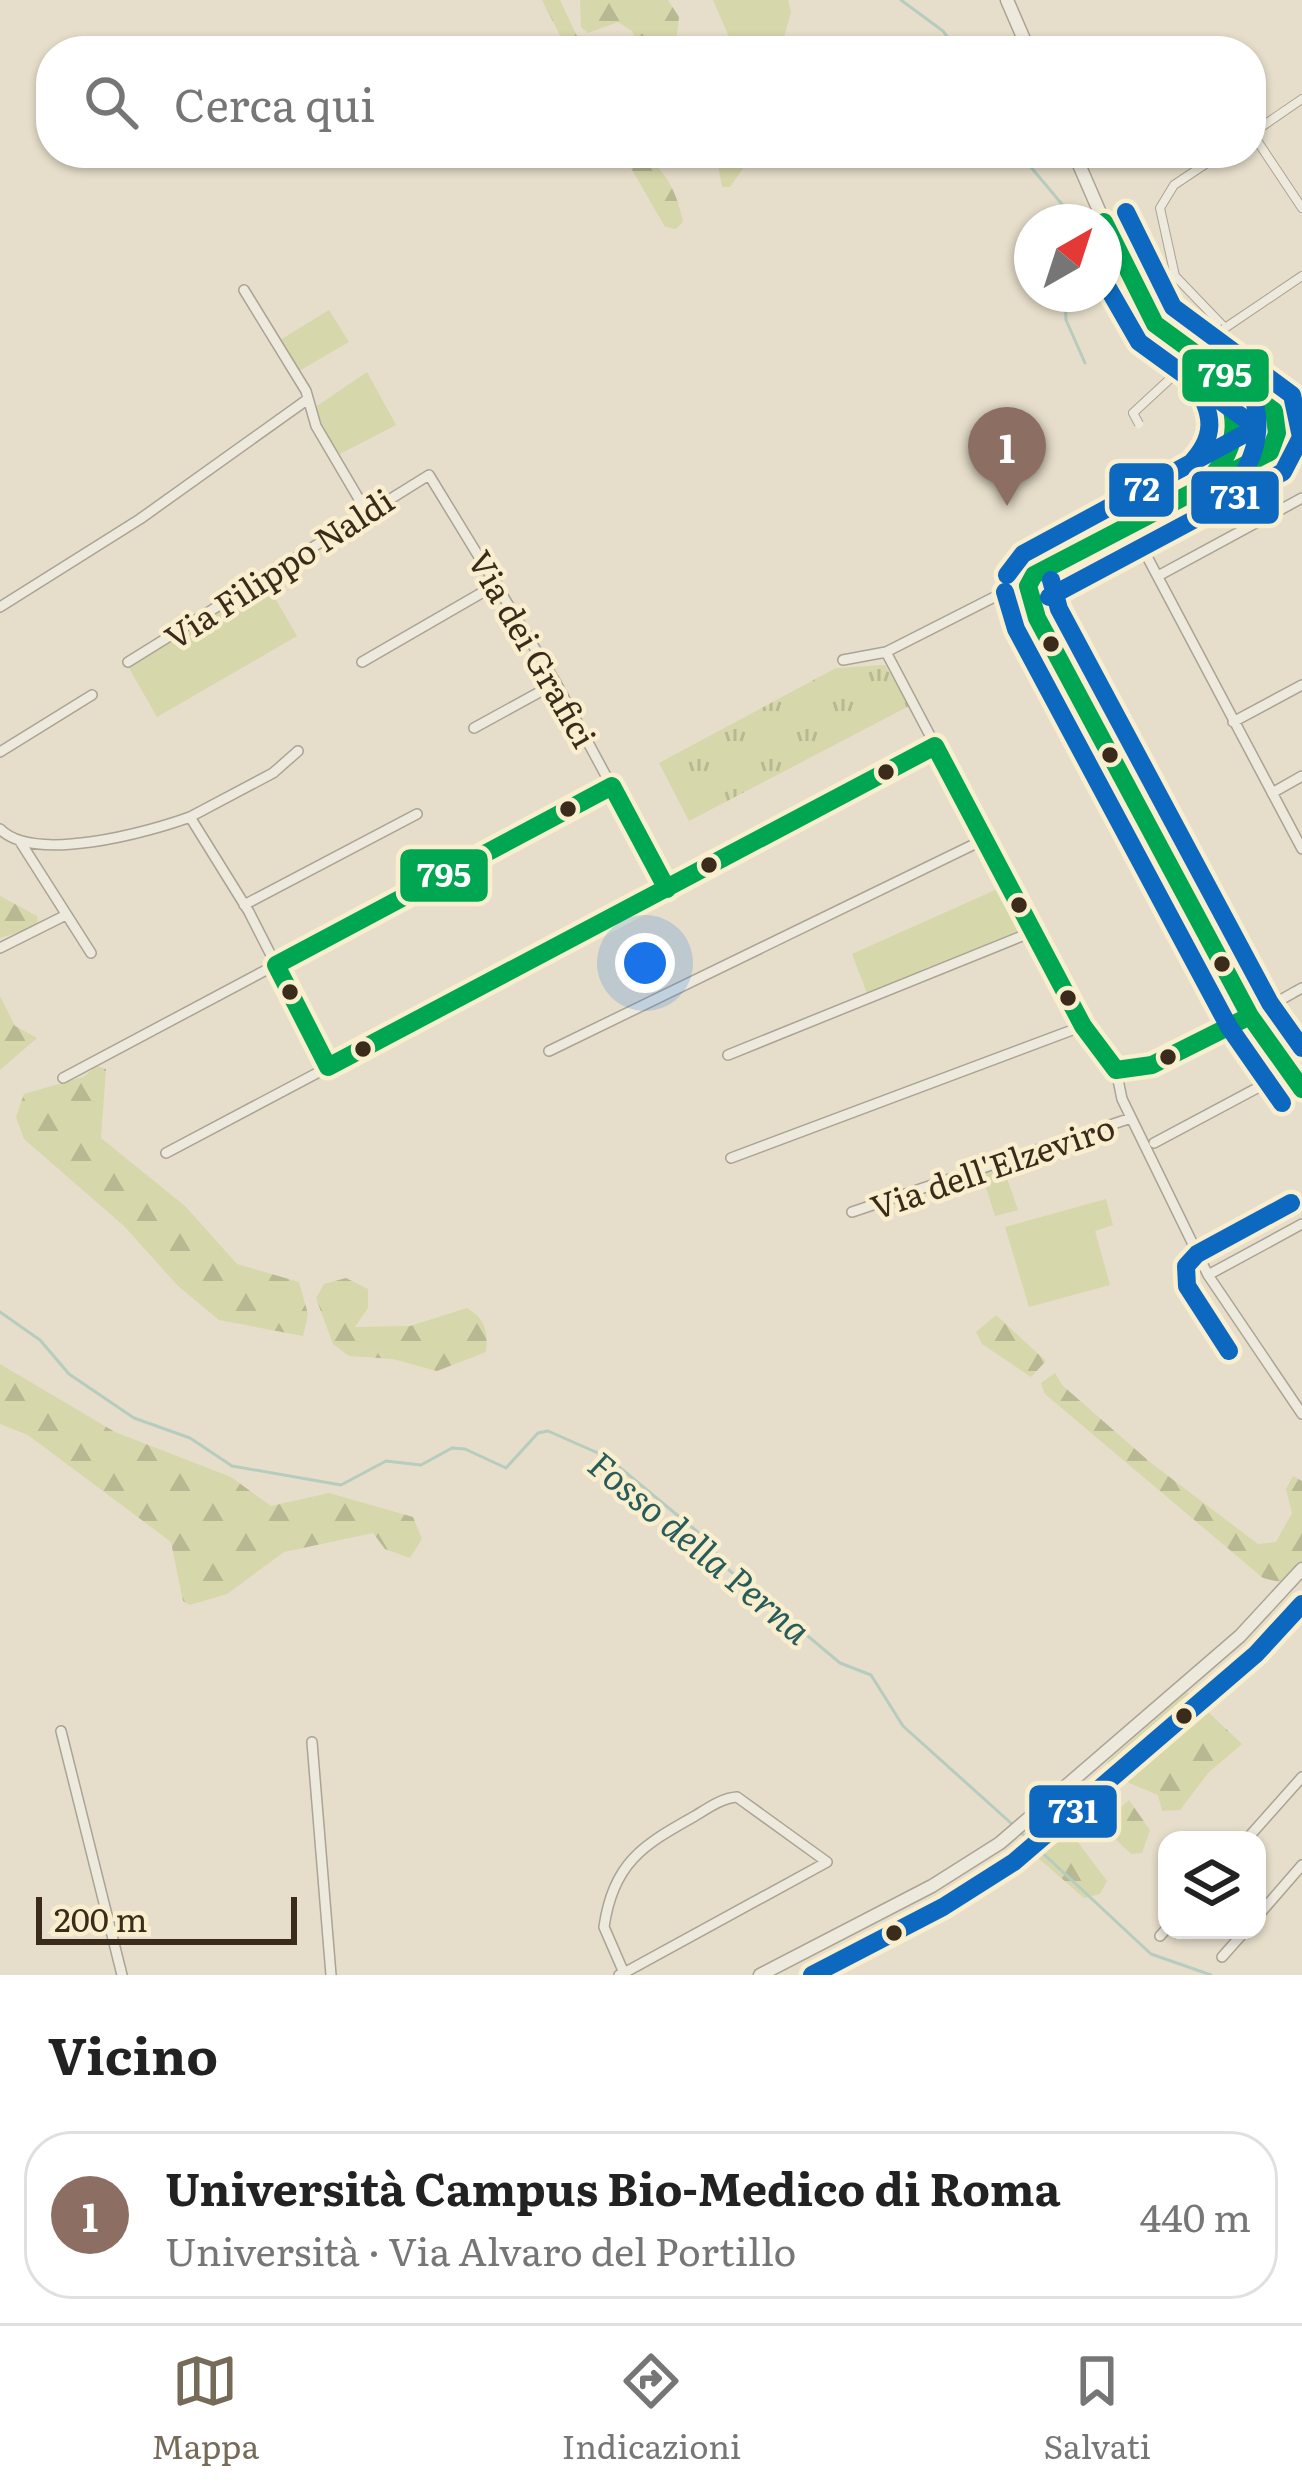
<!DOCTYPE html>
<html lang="it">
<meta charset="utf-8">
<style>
body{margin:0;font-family:Literata,serif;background:#f2f2f2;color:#222}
.controls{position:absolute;right:36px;bottom:36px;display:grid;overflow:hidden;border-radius:24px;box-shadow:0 3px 9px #0004}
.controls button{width:108px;height:108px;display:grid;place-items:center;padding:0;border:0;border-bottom:3px solid #e0e0e0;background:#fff;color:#222;font:60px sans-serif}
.compass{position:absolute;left:1014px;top:204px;width:108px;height:108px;border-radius:50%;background:#fff;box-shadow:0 3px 9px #0004;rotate:39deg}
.scale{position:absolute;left:36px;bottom:30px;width:261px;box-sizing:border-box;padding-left:12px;border:6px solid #3a2b1b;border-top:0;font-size:33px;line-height:42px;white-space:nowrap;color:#3a2b1b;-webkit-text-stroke:9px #f9eece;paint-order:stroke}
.you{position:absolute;left:645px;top:963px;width:42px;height:42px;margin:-30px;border:9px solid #fff;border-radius:50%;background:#1a73e8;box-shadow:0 0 0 18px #1a73e833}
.badge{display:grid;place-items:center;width:78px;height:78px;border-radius:50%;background:#766a58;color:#fff;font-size:39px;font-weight:700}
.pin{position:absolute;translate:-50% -99px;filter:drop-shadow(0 3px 6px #0008)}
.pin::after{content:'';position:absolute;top:63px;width:42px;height:36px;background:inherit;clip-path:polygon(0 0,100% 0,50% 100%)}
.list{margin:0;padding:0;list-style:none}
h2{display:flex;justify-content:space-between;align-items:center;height:156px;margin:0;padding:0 48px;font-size:51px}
h2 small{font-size:39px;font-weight:400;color:#767676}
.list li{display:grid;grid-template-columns:78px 1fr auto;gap:36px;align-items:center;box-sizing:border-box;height:168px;margin:0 24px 24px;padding:0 24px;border:3px solid #e0e0e0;border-radius:48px}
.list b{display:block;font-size:45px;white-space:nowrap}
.list p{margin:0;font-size:39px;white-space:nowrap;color:#767676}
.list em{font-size:39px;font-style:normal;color:#767676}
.icon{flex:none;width:66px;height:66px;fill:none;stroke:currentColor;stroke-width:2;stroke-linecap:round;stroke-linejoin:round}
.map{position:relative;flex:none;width:1302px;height:1975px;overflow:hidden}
.search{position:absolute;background:#fff;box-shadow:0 3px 9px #0004;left:36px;right:36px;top:36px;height:132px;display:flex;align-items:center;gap:30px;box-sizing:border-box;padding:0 42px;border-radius:48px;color:#767676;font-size:45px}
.sheet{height:348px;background:#fff}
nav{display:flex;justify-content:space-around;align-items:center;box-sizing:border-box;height:168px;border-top:3px solid #e0e0e0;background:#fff;font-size:33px;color:#767676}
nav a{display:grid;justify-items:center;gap:6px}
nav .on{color:#766a58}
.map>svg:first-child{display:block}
.green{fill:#d6d7aa}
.forest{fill:url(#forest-firs)}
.park{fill:url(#park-tufts)}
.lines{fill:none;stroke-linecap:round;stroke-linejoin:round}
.stream{stroke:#b6ccbf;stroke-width:3}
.pedestrian-casing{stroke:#aba394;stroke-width:10}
.minor-casing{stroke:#aba394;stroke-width:12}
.tertiary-casing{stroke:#aba394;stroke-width:15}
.pedestrian{stroke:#ede9dd;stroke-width:8}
.minor{stroke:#ede9dd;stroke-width:9}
.tertiary{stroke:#ede9dd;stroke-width:12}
.pedestrian-bridge-casing{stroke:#aba394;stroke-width:10;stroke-linecap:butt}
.pedestrian-bridge{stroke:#ede9dd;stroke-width:8}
.bus-1-casing{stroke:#f9eece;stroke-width:27}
.bus-2-casing{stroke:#f9eece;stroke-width:27}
.bus-3-casing{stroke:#f9eece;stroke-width:27}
.bus-1{stroke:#00a651;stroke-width:18}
.bus-2{stroke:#0c69bf;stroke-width:18}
.bus-3{stroke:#0c69bf;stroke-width:18}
.bus-dot{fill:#3a2b1b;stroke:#f9eece;stroke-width:4.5}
.labels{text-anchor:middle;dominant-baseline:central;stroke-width:9;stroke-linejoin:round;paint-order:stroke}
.street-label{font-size:33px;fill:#3a2b1b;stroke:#f9eece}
.water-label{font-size:36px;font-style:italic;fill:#285c5a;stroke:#f9eece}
.line-badge{stroke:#f9eece;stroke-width:4.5}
.badge-label{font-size:33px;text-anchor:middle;font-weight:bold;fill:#fff}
</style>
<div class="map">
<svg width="1302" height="1975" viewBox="0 0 1302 1975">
<defs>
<pattern id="forest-firs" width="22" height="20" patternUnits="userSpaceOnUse" patternTransform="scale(3)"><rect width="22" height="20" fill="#d6d7aa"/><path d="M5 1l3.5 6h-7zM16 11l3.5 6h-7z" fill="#b8b992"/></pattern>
<pattern id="park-tufts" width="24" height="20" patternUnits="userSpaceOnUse" patternTransform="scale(3)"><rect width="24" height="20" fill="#d6d7aa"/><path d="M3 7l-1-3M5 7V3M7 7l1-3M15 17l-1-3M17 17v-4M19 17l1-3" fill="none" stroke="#b8b992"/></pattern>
</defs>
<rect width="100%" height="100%" fill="#e6deca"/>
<path class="green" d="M 713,0 L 788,0 L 791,12 L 780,51 L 735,51 Z
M 716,153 L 754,153 L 730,187 L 722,187 Z
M 329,310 L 349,342 L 299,371 L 280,340 Z
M 367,372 L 396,425 L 338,455 L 314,408 Z
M 265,581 L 297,636 L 157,717 L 129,668 Z
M 1002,887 L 1024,926 L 1020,933 L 867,993 L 852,954 Z
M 1003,1167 L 1018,1210 L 995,1216 L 982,1175 Z
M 1106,1199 L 1113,1225 L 1095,1231 L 1110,1285 L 1029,1307 L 1005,1227 Z"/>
<path class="forest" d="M 542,0 L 560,0 L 584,51 L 568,51 Z
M 580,0 L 668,0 L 679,17 L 675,51 L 639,51 L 632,31 L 618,22 L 588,33 L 581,27 Z
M 616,153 L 643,153 C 668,175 676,190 683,222 L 676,229 L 665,227 L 628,163 Z
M 0,896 L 37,916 L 38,926 L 0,938 Z
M 0,996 L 15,1026 L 37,1038 L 0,1070 Z
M 97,1066 L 106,1069 L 101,1138 L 185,1206 L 237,1264 L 299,1282 L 308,1314 L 303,1336 L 219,1320 L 178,1286 L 124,1226 L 24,1139 L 16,1117 L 24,1094 L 83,1077 Z
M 346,1278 L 368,1289 L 368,1308 L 355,1327 L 410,1326 L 467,1308 C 486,1320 488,1331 486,1352 L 437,1371 L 393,1359 L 349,1356 L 333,1344 L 316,1298 L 324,1284 Z
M 996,1315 L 1046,1361 L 1031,1377 L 982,1344 L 976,1332 Z
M 0,1364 L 115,1432 L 231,1477 L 271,1506 L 329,1493 L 413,1517 L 422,1539 L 410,1558 L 385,1549 L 373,1533 L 284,1552 L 227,1594 L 190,1605 L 183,1601 L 171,1542 L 28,1435 L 0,1424 Z
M 1055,1373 L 1062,1385 L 1151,1463 L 1258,1544 L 1276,1542 L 1292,1513 L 1286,1489 L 1293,1476 L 1302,1481 L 1302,1560 L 1284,1583 L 1263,1578 L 1045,1394 L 1041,1383 Z
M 1187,1692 L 1242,1744 L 1209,1772 L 1180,1810 L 1162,1811 L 1158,1795 L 1120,1779 L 1107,1762 Z
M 1083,1778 L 1056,1813 L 1107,1881 L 1100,1894 L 1084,1898 L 1021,1843 L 1027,1827 Z
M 1129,1800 L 1150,1830 L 1142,1853 L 1131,1854 L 1108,1832 L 1106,1820 Z"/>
<path class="park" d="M 885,665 L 909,706 L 689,821 L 659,763 L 836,668 Z"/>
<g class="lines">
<path class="stream" d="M 901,0 L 943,31 L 958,51
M 1019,153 L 1077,222
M 1065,294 L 1066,320 L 1085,363
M 0,1312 L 40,1340 L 69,1374 L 134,1418 L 190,1438 L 232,1466 L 341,1485 L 386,1461 L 421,1465 L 452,1448 L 465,1449 L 506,1468 L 538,1433 L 548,1431 L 607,1457 L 705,1538 L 729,1570 L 840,1663 L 871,1675 L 903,1726 L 1012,1824
M 1019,1831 L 1151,1954 L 1211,1975"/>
<g class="pedestrian-casing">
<path id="pedestrian" d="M 1252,133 L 1302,208
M 1251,134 L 1302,99
M 1222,153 L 1174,185 L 1160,208 L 1175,276 L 1225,328 L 1302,276
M 1167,478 L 1174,489"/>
</g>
<g class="minor-casing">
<path id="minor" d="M 244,290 L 306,391 L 316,426 L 366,511
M 1274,411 L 1302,433
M 1238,423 L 1251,409 L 1266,405
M 1238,435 L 1245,447 L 1262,455
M 1270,452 L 1302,442
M 1143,549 L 1302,849
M 1158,576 L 1302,498
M 0,607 L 140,519 L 308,399
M 886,652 L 1083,1026 L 1116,1070 L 1122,1099 L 1208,1275 L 1302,1414
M 843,660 L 886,652 L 1016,586 L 1028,586
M 128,662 L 429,475 L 556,683 L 667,889
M 362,662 L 497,584
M 1233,722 L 1302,685
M 474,728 L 556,683
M 0,752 L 92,695
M 1272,793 L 1302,776
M 190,817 L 273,773 L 298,751
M 0,829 C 34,864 149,832 190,817 L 249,912 L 328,1067
M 21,843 L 91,953
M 244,905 L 417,814
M 0,948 L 66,915
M 549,1051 L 983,840
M 728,1055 L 1032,932
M 1116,1070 C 1158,1078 1262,1009 1302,988
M 63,1078 L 612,786
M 1154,1143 L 1289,1071
M 166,1153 L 935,746
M 731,1158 L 1083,1026
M 852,1212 L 1131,1118
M 1208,1275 L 1302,1224
M 61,1731 L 122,1975
M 312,1742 L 331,1975
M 1246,1840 L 1302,1777
M 1257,1917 L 1302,1865
M 1160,1936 L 1167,1928
M 1222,1957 L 1246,1930
M 619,1975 L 624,1973 L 827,1862 L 737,1797 C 722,1798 708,1808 695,1816 C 643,1845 613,1863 604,1927 L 624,1973"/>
</g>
<g class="tertiary-casing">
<path id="tertiary" d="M 1007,0 L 1029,51
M 1074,153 L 1104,222
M 1104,222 L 1138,299 L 1155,324 L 1274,411 L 1277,433 L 1270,452 L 1034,575 L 1029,601 L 1250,1016 L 1302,1089
M 1213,476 C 1246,447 1241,410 1219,376
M 760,1975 L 932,1886 L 1000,1843 L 1240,1636 L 1302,1569"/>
</g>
<use href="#pedestrian" class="pedestrian"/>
<use href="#minor" class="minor"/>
<use href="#tertiary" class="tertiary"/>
<g class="pedestrian-bridge-casing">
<path id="pedestrian-bridge" d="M 1139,424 L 1133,413 L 1225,328"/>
</g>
<use href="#pedestrian-bridge" class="pedestrian-bridge"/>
<g class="bus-1-casing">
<path id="bus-1" d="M 1208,480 C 1242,445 1240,411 1215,371
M 1028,586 L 1034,575 L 1270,452 L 1277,433 L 1274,411 L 1155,324 L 1104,222
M 1028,586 L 1037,618 L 1250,1016 L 1302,1089
M 935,746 L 1083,1026 L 1116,1070
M 612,786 L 667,889
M 276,965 L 612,786
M 276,965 L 328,1067
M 328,1067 L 935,746
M 1116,1070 L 1152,1065 L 1250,1016"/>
</g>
<g class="bus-2-casing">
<path id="bus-2" d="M 1224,498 C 1266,454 1267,409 1235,358
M 1005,592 L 1016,629 L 1229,1027 L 1282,1103
M 1049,597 L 1283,472 L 1301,437 L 1292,395 L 1173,307 L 1126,212
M 812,1975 L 943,1907 L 1014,1862 L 1256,1654 L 1302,1604"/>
</g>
<g class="bus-3-casing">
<path id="bus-3" d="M 1190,464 C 1216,437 1214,415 1195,384
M 1007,575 L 1023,554 L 1252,430 L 1252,424 L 1139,342 L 1104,281
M 1051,580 L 1059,609 L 1270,1003 L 1302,1048
M 1229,1351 L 1187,1286 L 1186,1266 L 1197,1254 L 1291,1203"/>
</g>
<use href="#bus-1" class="bus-1"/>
<use href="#bus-2" class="bus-2"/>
<use href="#bus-3" class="bus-3"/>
</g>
<g class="bus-dot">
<circle cx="1051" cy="644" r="10"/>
<circle cx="1110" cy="755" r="10"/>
<circle cx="886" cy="772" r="10"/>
<circle cx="568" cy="809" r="10"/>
<circle cx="709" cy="865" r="10"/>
<circle cx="1019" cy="905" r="10"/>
<circle cx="1222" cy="964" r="10"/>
<circle cx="290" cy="992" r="10"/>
<circle cx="1068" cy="998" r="10"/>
<circle cx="363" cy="1049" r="10"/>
<circle cx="1168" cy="1057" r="10"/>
<circle cx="1184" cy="1716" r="10"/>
<circle cx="894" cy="1933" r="10"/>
</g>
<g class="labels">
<g class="street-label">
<text transform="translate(278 567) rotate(-33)">Via Filippo Naldi</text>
<text transform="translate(534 648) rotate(60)">Via dei Grafici</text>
<text transform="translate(992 1165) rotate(-19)">Via dell'Elzeviro</text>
</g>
<g class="water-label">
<text transform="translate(701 1546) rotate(40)">Fosso della Perna</text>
</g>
</g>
<g class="line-badge">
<rect x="1180" y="347" width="91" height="57" rx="12" fill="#00a651"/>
<rect x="1107" y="461" width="69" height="58" rx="12" fill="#0c69bf"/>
<rect x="1189" y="469" width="92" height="57" rx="12" fill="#0c69bf"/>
<rect x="398" y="847" width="92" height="57" rx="12" fill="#00a651"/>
<rect x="1027" y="1783" width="92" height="57" rx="12" fill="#0c69bf"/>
</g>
<g class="badge-label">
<text x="1225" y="387">795</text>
<text x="1142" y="501">72</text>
<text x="1235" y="509">731</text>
<text x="444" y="887">795</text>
<text x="1073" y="1823">731</text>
</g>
</svg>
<div class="controls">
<button><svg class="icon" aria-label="layers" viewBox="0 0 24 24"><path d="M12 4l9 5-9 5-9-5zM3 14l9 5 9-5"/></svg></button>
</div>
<svg class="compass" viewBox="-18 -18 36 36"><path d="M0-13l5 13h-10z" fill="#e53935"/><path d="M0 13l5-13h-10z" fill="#767676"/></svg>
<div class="scale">200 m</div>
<div class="you"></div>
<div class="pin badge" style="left:1007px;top:506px;background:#8d6e63">1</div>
<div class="search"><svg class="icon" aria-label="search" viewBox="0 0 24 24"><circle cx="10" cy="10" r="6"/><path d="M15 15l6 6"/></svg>Cerca qui</div>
</div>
<section class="sheet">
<h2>Vicino<small></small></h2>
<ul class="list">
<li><span class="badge" style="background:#8d6e63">1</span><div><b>Università Campus Bio-Medico di Roma</b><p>Università · Via Alvaro del Portillo</p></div><em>440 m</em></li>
</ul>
</section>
<nav>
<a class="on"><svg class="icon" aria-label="map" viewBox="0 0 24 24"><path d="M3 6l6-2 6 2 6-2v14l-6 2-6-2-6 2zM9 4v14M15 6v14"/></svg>Mappa</a>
<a><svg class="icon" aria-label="directions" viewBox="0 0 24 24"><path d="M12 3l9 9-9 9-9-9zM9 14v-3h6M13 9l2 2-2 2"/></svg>Indicazioni</a>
<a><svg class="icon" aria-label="saved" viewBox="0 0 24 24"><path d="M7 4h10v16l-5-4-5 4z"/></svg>Salvati</a>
</nav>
